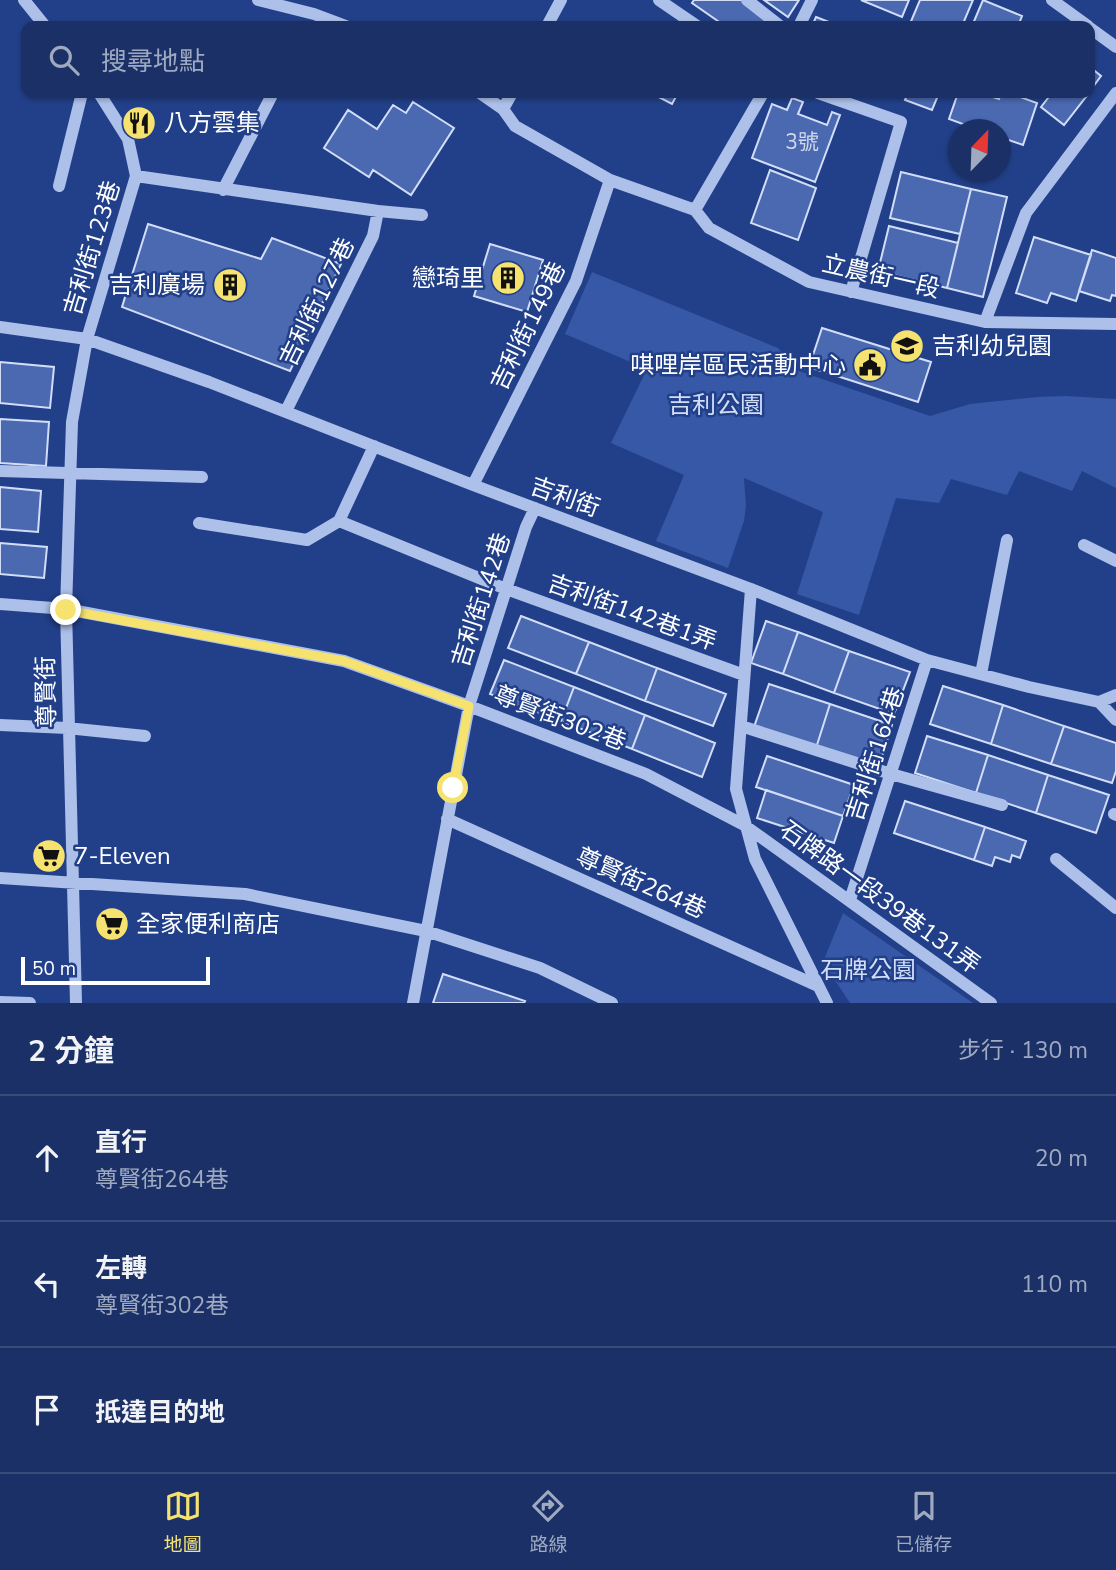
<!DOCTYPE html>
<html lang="zh-TW">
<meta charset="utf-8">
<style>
body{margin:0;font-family:"Nunito Sans","Noto Sans TC",sans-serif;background:#23386d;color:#f1f3f6}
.compass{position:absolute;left:948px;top:119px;width:63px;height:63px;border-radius:50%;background:#1a3067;box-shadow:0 2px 5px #0004;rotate:23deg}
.scale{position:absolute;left:21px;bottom:18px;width:189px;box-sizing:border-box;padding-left:7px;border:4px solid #fff;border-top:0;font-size:19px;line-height:24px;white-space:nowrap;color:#fff;-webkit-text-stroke:5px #224089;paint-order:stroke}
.stop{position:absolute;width:21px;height:21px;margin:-16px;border:5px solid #f6e36f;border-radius:50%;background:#fff}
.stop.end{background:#f6e36f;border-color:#fff;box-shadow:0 2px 7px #0008}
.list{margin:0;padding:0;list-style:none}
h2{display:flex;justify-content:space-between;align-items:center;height:91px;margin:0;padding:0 28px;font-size:30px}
h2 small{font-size:23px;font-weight:400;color:#9fa9c0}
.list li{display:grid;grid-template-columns:46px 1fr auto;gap:21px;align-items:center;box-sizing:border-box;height:126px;padding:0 28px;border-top:2px solid #384b7b}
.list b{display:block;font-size:26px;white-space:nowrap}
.list p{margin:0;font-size:23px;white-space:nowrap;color:#9fa9c0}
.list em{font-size:23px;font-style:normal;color:#9fa9c0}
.icon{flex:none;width:38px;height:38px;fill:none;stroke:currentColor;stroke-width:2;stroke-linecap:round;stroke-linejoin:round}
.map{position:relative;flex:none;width:1116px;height:1003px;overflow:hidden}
.search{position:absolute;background:#1a3067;box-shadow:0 2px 5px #0004;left:21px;right:21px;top:21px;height:77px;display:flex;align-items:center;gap:18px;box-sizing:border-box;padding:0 24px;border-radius:14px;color:#9fa9c0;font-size:26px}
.sheet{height:469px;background:#1a3067}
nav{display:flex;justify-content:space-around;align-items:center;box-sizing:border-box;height:98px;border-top:2px solid #384b7b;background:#1a3067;font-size:19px;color:#9fa9c0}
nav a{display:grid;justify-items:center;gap:4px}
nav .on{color:#f6e36f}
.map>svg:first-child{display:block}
.green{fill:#3658a6}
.building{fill:#4b69b1;stroke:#d2ddf8;stroke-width:2}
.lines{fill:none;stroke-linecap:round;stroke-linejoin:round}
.minor{stroke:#adc0ea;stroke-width:12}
.route{stroke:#f6e36f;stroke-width:9}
.labels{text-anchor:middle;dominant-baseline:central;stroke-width:5;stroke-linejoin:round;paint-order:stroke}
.number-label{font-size:21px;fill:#d2daec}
.poi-label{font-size:24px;fill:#fff;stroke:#224089;text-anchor:start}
.street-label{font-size:24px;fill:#fff;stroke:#224089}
.park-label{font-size:24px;fill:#d2ddf8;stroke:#224089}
</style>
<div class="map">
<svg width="1116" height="1003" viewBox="0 0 1116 1003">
<rect width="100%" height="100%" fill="#224089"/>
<path class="green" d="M 592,272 L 778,348 L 799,371 L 930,416 L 970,404 L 1037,397 L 1066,396 L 1116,399 L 1116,488 L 1082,471 L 1072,491 L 1019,471 L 1007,495 L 951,479 L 939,503 L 896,498 L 859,615 L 797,594 L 823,512 L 744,478 L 746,506 L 744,521 L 728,568 L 656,541 L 684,475 L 611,443 L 647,369 L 565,334 Z
M 843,913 L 973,1003 L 850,1003 L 823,962 Z"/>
<path class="building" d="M 694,0 L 752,0 L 783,26 L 725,26 L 692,3 Z
M 764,0 L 799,0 L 788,17 Z
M 861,0 L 909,0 L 902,17 Z
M 920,0 L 973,0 L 962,26 L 909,26 Z
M 983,0 L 1022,16 L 1018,26 L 972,26 Z
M 816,17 L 839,26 L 812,26 Z
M 1090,67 L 1101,76 L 1090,91 Z
M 651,93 L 678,93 L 672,104 Z
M 908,93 L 939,93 L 932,110 L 905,100 Z
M 958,93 L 980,93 L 999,99 L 1001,93 L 1009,93 L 1037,103 L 1023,145 L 1000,137 L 1000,130 L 979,130 L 949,119 Z
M 1052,93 L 1089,93 L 1064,125 L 1041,107 Z
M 792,98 L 803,102 L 798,114 L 827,125 L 832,112 L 840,115 L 815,182 L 752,158 L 772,104 L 787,110 Z
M 413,102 L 454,128 L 411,195 L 373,170 L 369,177 L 324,148 L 348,110 L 377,129 L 393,105 L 406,113 Z
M 770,170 L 816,188 L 798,240 L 751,223 Z
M 901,172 L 971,189 L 960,234 L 890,218 Z
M 971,189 L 1007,197 L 983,297 L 947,288 Z
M 148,224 L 261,259 L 272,238 L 341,264 L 290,371 L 122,307 Z
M 889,226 L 958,243 L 947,288 L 878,271 Z
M 1034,237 L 1091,255 L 1076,301 L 1051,293 L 1047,303 L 1016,293 Z
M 490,244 L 543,260 L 527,312 L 474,296 Z
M 1092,250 L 1116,258 L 1116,296 L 1112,295 L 1110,301 L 1079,291 Z
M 822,328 L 931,362 L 918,402 L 809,367 Z
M 0,362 L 54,367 L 50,408 L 0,403 Z
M 0,419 L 49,422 L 46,466 L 0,463 Z
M 0,487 L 41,491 L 38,532 L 0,529 Z
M 0,543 L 47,547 L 44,578 L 0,574 Z
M 521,616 L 589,642 L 576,674 L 508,648 Z
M 766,621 L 798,632 L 783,674 L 751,663 Z
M 798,632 L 849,651 L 834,693 L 783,674 Z
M 589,642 L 657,668 L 645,701 L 576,674 Z
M 849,651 L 910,672 L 894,714 L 834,693 Z
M 504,660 L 574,687 L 561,721 L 490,694 Z
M 657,668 L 726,694 L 713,726 L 645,701 Z
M 769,684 L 830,704 L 816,748 L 754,727 Z
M 943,686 L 1003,705 L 991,744 L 930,724 Z
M 574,687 L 645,715 L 632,749 L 561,721 Z
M 830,704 L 892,725 L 878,769 L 816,748 Z
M 1003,705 L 1064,726 L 1051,764 L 991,744 Z
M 645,715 L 715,743 L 702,777 L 632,749 Z
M 1064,726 L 1116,743 L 1116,771 L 1112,783 L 1051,764 Z
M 927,736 L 988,755 L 976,793 L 915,773 Z
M 988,755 L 1048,775 L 1036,813 L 976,793 Z
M 767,756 L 854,785 L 843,816 L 756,787 Z
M 1048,775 L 1109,795 L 1096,833 L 1036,813 Z
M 766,790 L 843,816 L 834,843 L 757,818 Z
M 905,801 L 985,827 L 974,860 L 894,833 Z
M 985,827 L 1026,841 L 1020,858 L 1012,855 L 1010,862 L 995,857 L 992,866 L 974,860 Z
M 443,974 L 525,1001 L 524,1003 L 433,1003 Z"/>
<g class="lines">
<path class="minor" d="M 24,0 L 45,26
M 258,0 L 314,14 L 346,26
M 659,0 L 697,26
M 747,0 L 780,26
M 1052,0 L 1088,26
M 547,26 L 561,0
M 799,26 L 812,0
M 1090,28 L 1116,47
M 480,93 L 503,109 L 515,126 L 610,180 L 695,210 L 709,228 L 809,282 L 985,322 L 1116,324
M 818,93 L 901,122 L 851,292
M 503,109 L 512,93
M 136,176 L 378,211 L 422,215
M 59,186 L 82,93
M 223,190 L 273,93
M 695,210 L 763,93
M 985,322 L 1026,213 L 1116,93
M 0,327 L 87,339 L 209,382 L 473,485 L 751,589 L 927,660 L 1029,687 L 1099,702 L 1116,695
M 286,411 L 373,236 L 378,211
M 0,471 L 202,477
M 473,485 L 576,281 L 610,180
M 339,521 L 506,589 L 744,675
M 199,523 L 307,540 L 339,521 L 374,446
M 1084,545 L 1116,561
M 751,589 L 736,789 L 755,859 L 827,1003
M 0,604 L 66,609 L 344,661 L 469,706 L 646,774 L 744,825 L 991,1003
M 981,674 L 1007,540
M 1099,702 L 1116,720
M 0,725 L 67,728 L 145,736
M 741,726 L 891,774 L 1002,805
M 1114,814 L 1116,815
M 447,819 L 818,986
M 1056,859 L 1116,908
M 0,878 L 245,894 L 426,931 L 540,968 L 612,1003
M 850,900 L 927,660
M 0,1002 L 30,1003
M 76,1003 L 66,609 L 72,422 L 87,339 L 136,176 L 128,139 L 99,93
M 413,1003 L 469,706 L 526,527 L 535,508"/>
</g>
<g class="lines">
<path class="route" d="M 66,610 L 344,661 L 469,706 L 453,788"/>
</g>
<defs>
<g id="restaurant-disc" transform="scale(1.75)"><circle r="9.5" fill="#f6e36f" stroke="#224089"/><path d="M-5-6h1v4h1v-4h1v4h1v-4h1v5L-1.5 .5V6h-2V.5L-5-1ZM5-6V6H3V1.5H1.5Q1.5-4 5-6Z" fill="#111"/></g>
<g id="building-disc" transform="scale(1.75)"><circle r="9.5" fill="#f6e36f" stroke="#224089"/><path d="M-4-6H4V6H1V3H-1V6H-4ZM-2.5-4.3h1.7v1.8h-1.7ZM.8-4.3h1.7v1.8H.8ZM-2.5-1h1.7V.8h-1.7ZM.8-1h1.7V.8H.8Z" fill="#111"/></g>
<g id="school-disc" transform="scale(1.75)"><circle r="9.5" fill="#f6e36f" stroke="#224089"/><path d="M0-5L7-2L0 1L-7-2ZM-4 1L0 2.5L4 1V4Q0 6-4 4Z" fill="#111"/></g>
<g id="civic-disc" transform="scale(1.75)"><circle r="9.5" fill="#f6e36f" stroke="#224089"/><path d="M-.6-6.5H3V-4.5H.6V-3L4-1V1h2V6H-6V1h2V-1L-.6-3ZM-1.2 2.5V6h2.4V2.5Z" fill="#111"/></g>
<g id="supermarket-disc" transform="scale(1.75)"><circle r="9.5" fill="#f6e36f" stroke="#224089"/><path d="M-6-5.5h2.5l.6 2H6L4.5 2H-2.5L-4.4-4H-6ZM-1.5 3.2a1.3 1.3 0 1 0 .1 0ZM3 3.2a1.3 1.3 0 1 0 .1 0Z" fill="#111"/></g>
</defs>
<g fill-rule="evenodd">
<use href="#restaurant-disc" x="139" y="123"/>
<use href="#building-disc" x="508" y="278"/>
<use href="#building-disc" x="230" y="285"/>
<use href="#school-disc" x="907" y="346"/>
<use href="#civic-disc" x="870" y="365"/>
<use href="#supermarket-disc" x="49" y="856"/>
<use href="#supermarket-disc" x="112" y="924"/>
</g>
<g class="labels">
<g class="number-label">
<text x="802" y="142">3號</text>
</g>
<g class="poi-label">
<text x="164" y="123">八方雲集</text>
<text x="484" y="278" text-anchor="end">戀琦里</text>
<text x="205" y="285" text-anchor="end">吉利廣場</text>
<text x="932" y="346">吉利幼兒園</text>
<text x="846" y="365" text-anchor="end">唭哩岸區民活動中心</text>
<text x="74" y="856">7-Eleven</text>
<text x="136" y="924">全家便利商店</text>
</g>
<g class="street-label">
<text transform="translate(92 248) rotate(-73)">吉利街123巷</text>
<text transform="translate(881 276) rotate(13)">立農街一段</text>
<text transform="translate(317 302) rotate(-64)">吉利街127巷</text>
<text transform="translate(528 326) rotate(-64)">吉利街149巷</text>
<text transform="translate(565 497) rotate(20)">吉利街</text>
<text transform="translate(481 600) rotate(-72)">吉利街142巷</text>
<text transform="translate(632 612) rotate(20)">吉利街142巷1弄</text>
<text transform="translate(46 692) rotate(-91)">尊賢街</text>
<text transform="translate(560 718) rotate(21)">尊賢街302巷</text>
<text transform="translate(875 754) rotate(-72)">吉利街164巷</text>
<text transform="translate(641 883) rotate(24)">尊賢街264巷</text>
<text transform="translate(880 897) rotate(36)">石牌路一段39巷131弄</text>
</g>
<g class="park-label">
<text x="716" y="405">吉利公園</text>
<text x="868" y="970">石牌公園</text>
</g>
</g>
</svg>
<svg class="compass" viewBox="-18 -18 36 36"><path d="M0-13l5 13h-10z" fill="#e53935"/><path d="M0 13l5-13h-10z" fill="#9fa9c0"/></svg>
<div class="scale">50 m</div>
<div class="stop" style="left:453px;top:788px"></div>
<div class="stop end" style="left:66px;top:610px"></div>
<div class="search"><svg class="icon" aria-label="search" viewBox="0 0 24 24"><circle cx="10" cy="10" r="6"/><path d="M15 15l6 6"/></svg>搜尋地點</div>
</div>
<section class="sheet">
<h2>2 分鐘<small>步行 · 130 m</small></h2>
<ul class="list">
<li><svg class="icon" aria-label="ahead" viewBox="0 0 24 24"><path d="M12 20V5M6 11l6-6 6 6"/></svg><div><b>直行</b><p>尊賢街264巷</p></div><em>20 m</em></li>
<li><svg class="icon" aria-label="left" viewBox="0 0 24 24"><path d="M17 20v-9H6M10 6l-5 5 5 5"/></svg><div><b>左轉</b><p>尊賢街302巷</p></div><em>110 m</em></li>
<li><svg class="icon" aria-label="arrive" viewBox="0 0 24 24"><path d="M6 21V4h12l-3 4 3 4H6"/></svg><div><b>抵達目的地</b></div></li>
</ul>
</section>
<nav>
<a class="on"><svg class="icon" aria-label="map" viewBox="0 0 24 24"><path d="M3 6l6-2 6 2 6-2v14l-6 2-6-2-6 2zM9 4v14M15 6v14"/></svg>地圖</a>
<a><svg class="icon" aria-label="directions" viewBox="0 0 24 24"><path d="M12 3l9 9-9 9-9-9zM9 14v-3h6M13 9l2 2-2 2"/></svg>路線</a>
<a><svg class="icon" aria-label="saved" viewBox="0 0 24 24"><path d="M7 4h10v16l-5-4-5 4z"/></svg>已儲存</a>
</nav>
